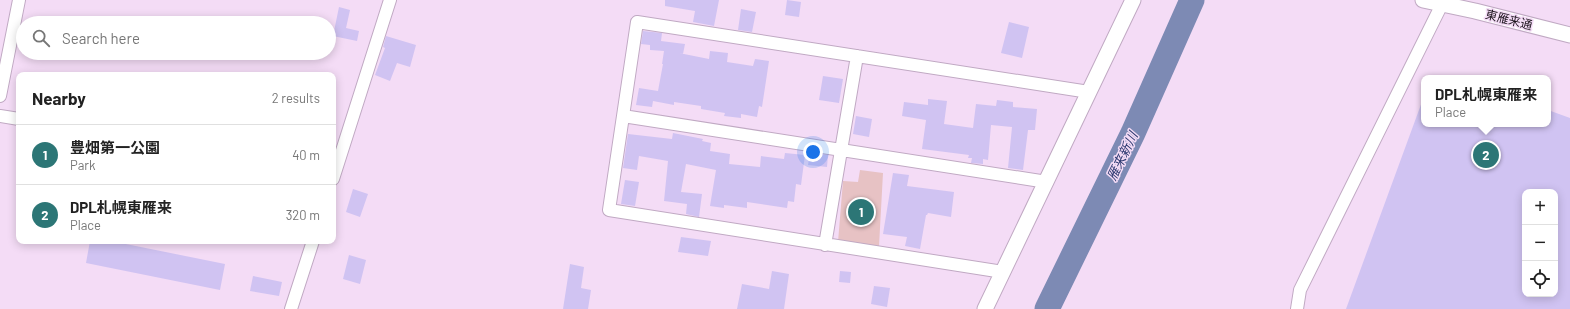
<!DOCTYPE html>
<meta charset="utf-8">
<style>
body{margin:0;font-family:Barlow,"Noto Sans JP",sans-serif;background:#f2f2f2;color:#222}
.controls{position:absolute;right:12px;bottom:12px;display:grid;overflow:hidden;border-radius:8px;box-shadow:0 2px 10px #0003}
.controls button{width:36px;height:36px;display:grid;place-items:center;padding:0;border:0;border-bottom:1px solid #e0e0e0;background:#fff;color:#222;font:20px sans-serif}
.you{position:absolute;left:813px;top:152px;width:14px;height:14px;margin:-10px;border:3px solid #fff;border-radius:50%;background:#1a73e8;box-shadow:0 0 0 6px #1a73e833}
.badge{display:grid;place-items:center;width:26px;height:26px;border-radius:50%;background:#2c7676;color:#fff;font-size:13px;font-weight:700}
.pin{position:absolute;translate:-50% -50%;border:2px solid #fff;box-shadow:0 1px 4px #0006}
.popup{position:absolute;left:1421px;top:75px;width:130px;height:52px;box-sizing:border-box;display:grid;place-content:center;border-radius:8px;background:#fff;filter:drop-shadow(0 1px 3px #0005);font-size:13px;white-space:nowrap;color:#767676}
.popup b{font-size:15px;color:#222}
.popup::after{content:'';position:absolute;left:50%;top:100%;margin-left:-8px;border:8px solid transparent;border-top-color:#fff}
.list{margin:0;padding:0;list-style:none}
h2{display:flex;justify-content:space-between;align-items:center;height:52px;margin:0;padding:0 16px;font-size:17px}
h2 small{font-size:13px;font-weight:400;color:#767676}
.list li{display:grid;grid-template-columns:26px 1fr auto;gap:12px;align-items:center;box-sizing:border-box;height:60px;padding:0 16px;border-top:1px solid #e0e0e0}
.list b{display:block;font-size:15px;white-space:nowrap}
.list p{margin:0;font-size:13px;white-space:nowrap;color:#767676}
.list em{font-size:13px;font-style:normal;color:#767676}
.icon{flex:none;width:22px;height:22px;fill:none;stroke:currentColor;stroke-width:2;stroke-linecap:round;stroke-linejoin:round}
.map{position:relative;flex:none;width:1570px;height:309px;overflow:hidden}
.search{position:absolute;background:#fff;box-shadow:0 2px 10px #0003;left:16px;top:16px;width:320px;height:44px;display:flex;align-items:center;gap:10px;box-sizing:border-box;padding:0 14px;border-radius:22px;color:#767676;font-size:15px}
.panel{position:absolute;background:#fff;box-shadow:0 2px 10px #0003;left:16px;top:72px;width:320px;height:172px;border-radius:8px}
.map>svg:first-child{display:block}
.green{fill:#e7c2c4}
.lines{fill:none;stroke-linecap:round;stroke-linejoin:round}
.river{stroke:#7d8ab4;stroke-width:25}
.building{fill:#d0c3f2;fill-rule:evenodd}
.minor-casing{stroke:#c0a9c3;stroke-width:14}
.tertiary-casing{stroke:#c0a9c3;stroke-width:17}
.minor{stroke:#fff;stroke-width:12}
.tertiary{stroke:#fff;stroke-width:15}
.labels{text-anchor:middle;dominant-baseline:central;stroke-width:3;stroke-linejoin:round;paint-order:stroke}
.street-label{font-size:12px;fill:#1c141d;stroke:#f4dcf6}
.water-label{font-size:13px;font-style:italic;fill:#2d3970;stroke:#f4dcf6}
</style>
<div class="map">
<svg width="1570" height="309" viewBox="0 0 1570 309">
<rect width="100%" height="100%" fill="#f4dcf6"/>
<path class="green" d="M 860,170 L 883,173 L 879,246 L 838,242 L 843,181 L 858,182 Z"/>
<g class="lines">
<path class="river" d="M 1047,309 L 1133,133 L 1192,0"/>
</g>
<path class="building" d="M 665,0 L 719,0 L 714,26 L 693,22 L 695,11 L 665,6 Z
M 787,0 L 801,2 L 799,17 L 785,15 Z
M 339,7 L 350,10 L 346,28 L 359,31 L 357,41 L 333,36 Z
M 741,9 L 756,12 L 752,32 L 738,30 Z
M 1009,22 L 1029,27 L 1022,58 L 1001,53 Z
M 643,31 L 662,33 L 661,41 L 685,44 L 683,54 L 679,53 L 709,59 L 710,51 L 728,53 L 727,62 L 753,66 L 755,59 L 769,61 L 762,107 L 759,106 L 757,117 L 741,114 L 741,118 L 724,116 L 725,113 L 701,109 L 701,106 L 674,102 L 674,105 L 653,101 L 652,107 L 636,105 L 639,88 L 658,91 L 663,64 L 662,64 L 664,51 L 650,50 L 650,45 L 641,44 Z
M 386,36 L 416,45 L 410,67 L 397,63 L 390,81 L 375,75 L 385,48 L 383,47 Z
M 823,76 L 843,79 L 839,103 L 819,100 Z
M 928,99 L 947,101 L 944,124 L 973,128 L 976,104 L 996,106 L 997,100 L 1013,102 L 1013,107 L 1037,109 L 1035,130 L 1028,130 L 1023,170 L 1008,168 L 1012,127 L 991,125 L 988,160 L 983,159 L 983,164 L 971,163 L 972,158 L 968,158 L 969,155 L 922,149 L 926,120 L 902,116 L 904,102 L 928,105 Z
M 1423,99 L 1424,99 L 1424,124 L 1548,124 L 1548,110 L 1570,118 L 1570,309 L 1346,309 ZM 1525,192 L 1555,192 L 1555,294 L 1525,294 Z
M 856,116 L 872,119 L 869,137 L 853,134 Z
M 673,133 L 703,139 L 702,141 L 711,143 L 710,151 L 730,154 L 729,164 L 760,167 L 761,156 L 784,159 L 785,153 L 805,155 L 801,185 L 796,184 L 794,202 L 788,201 L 787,208 L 747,202 L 747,208 L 724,205 L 724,208 L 710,206 L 716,170 L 686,164 L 681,192 L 702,194 L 699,217 L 686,214 L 687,204 L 664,201 L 668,161 L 639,156 L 637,170 L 623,168 L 628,134 L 672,139 Z
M 810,153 L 828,155 L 827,167 L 808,165 Z
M 893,173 L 909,175 L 907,186 L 954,192 L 951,217 L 928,213 L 927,215 L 926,215 L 920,249 L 905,246 L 907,237 L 883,234 Z
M 625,180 L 639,182 L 635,206 L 621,204 Z
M 353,189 L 368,194 L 360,217 L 346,212 Z
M 681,237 L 711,241 L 708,256 L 678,252 Z
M 90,241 L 111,241 L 225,264 L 220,290 L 86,263 Z
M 349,255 L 366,260 L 360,284 L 343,279 Z
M 570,264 L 584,267 L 581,288 L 591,290 L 588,309 L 563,309 Z
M 772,271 L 789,274 L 784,309 L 737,309 L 742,284 L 769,289 Z
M 840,271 L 851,272 L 850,283 L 839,282 Z
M 253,276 L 282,282 L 279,296 L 250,291 Z
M 874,286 L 890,288 L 887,307 L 871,304 Z"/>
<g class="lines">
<g class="minor-casing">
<path id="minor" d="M 0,96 L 19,0
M 0,116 L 19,119
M 623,116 L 1047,182
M 333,179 L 390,0
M 825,245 L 857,56
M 1003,272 L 609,210 L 637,22 L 1089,92
M 291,309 L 313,241
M 1297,309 L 1300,290 L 1444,0"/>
</g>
<g class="tertiary-casing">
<path id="tertiary" d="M 1423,0 L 1475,11 L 1570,35
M 985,309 L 1133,0"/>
</g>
<use href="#minor" class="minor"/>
<use href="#tertiary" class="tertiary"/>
</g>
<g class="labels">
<g class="street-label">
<text transform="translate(1509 19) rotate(14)">東雁来通</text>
</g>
<g class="water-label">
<text transform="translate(1122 156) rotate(-64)">雁来新川</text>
</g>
</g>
</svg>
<div class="controls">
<button>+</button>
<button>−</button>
<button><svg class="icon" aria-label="locate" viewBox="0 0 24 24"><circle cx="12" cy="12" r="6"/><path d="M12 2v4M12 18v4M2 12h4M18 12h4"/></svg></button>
</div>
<div class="you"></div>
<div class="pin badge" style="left:861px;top:212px">1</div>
<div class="pin badge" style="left:1486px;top:155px">2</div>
<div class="popup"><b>DPL札幌東雁来</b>Place</div>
<div class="search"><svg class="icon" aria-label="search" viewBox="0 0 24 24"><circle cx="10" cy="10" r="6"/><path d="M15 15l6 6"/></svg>Search here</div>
<section class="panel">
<h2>Nearby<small>2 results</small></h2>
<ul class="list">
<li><span class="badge">1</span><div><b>豊畑第一公園</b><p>Park</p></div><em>40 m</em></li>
<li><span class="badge">2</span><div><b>DPL札幌東雁来</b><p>Place</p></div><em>320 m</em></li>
</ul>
</section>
</div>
